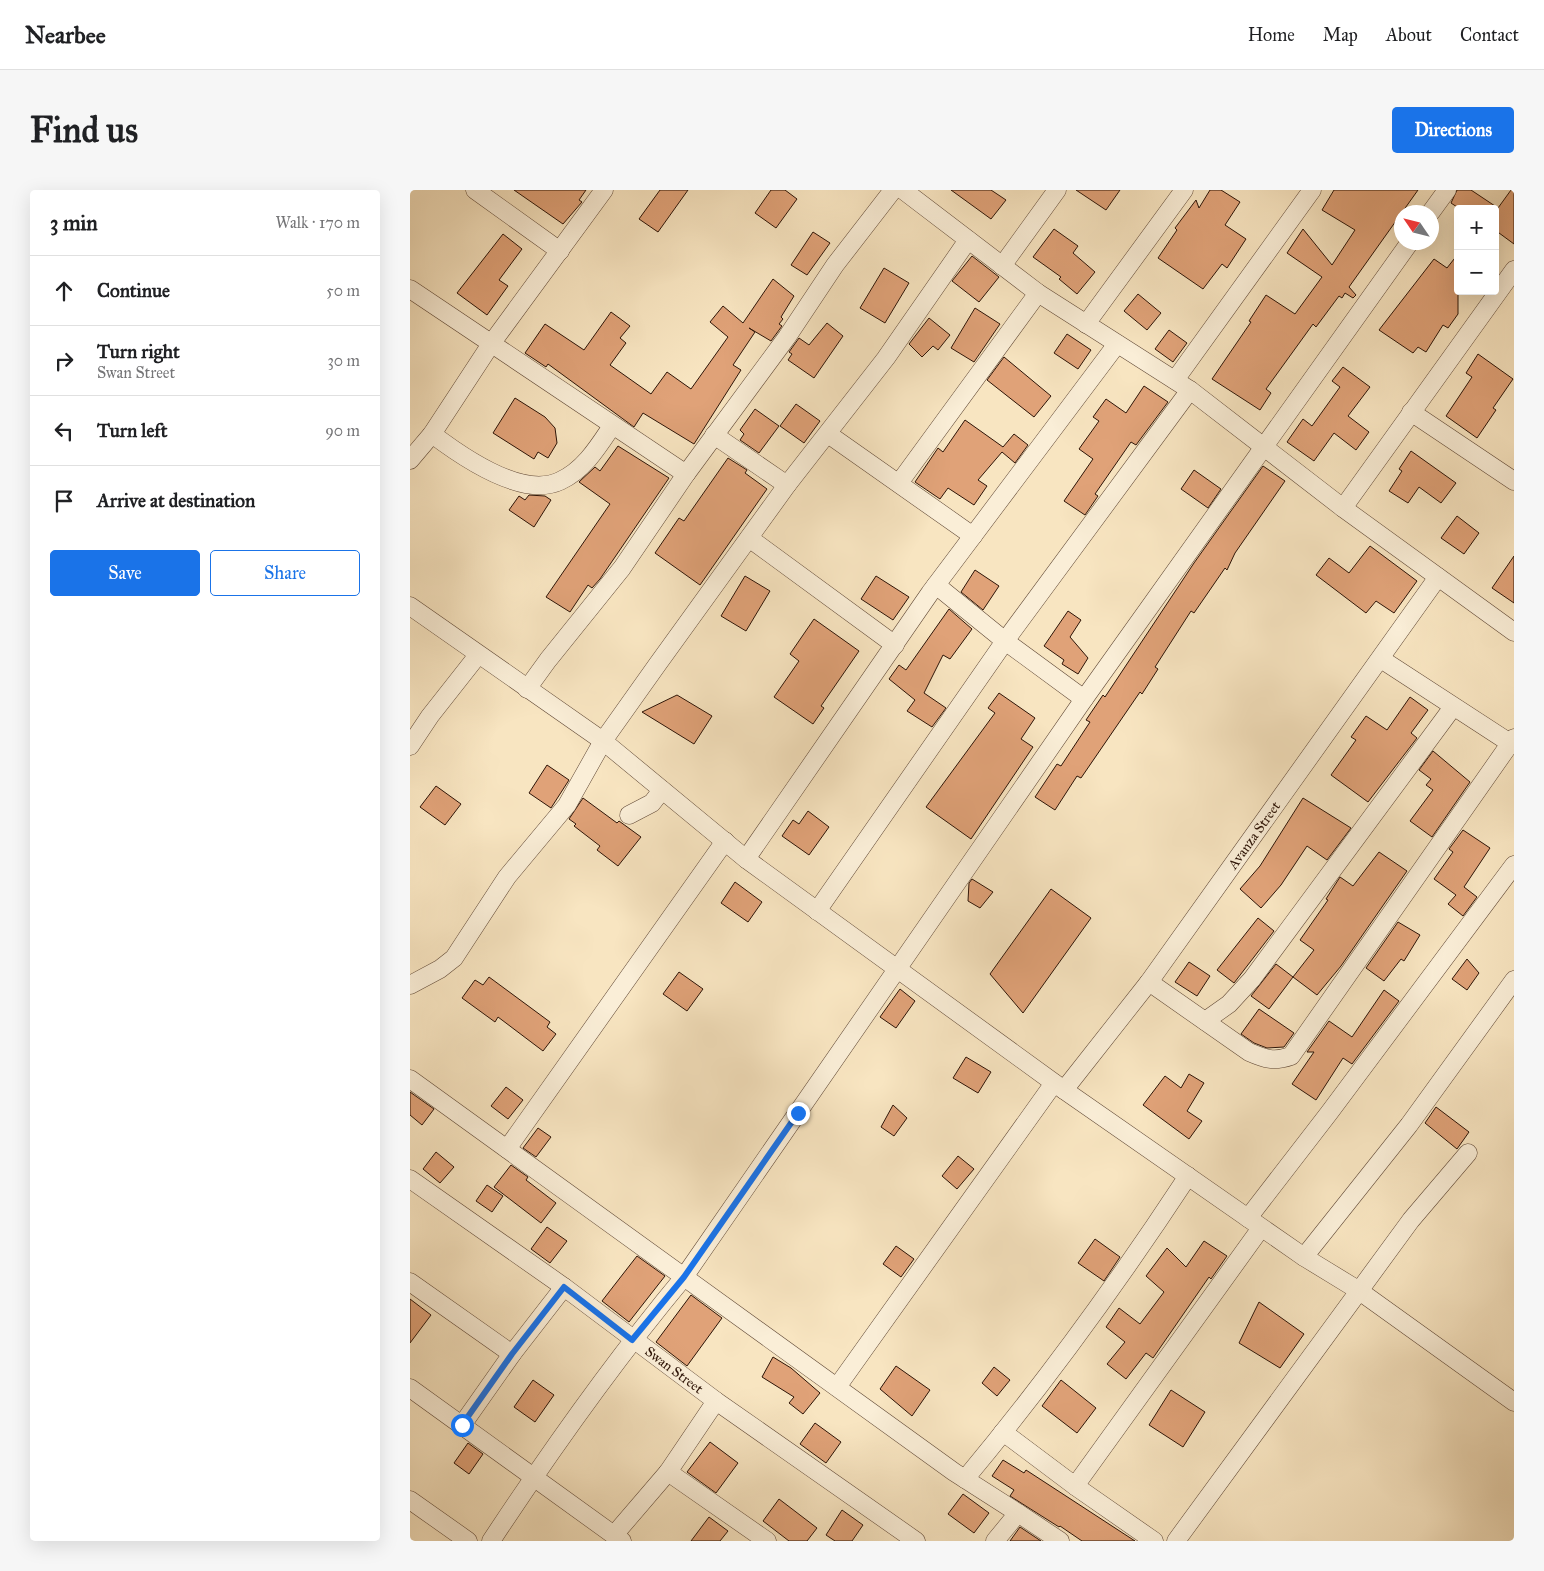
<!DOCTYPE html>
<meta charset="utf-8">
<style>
body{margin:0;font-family:"IM FELL Great Primer",serif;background:#f6f6f6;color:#202124}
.controls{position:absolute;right:15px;top:15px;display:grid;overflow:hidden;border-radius:5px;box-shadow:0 5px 20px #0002}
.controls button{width:45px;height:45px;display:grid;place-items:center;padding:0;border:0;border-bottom:1px solid #e0e0e0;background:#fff;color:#202124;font:25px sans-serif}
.compass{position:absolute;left:984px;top:15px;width:45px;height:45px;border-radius:50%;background:#fff;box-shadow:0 5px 20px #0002;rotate:305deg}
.stop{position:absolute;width:15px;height:15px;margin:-11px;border:4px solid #1a73e8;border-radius:50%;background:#fff}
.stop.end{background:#1a73e8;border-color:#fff;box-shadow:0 1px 5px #0008}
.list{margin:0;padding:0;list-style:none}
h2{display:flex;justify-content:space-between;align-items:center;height:65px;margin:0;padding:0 20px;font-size:21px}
h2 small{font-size:16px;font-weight:400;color:#757577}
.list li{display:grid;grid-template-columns:32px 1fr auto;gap:15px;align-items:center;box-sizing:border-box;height:70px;padding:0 20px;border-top:1px solid #e0e0e0}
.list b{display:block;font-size:19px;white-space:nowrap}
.list p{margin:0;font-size:16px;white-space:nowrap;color:#757577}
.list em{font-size:16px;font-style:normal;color:#757577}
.actions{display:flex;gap:10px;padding:15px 20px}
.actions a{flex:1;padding:11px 0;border:1px solid #1a73e8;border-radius:5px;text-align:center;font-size:18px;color:#1a73e8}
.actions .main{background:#1a73e8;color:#fff}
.icon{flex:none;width:28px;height:28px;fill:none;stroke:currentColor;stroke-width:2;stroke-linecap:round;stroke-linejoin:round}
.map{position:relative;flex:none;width:1104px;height:1351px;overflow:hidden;border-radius:5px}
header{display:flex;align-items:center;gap:30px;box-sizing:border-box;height:70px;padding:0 25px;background:#fff;border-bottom:1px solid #e0e0e0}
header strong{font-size:24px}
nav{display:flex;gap:28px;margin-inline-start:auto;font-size:18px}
.intro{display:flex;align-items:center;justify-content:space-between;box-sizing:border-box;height:120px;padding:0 30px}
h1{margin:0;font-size:35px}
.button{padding:12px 22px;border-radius:5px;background:#1a73e8;color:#fff;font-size:18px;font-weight:700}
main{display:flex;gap:30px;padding:0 30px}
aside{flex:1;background:#fff;border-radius:5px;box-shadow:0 5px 20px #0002}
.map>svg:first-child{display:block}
.building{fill:#e0a278;stroke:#2d1407}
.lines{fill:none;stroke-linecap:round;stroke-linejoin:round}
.street-casing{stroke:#604836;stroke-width:19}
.street{stroke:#faeed7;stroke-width:18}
.route{stroke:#1a73e8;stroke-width:6}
.labels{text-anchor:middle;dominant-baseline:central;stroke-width:4;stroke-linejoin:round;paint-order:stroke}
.street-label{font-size:14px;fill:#2d1407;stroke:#faeed7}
</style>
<header>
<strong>Nearbee</strong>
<nav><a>Home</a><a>Map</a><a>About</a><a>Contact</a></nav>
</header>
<div class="intro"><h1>Find us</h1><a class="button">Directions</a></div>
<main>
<aside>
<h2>3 min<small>Walk · 170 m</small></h2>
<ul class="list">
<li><svg class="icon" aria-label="ahead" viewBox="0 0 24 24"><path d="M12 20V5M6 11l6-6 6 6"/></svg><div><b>Continue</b></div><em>50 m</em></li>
<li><svg class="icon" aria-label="right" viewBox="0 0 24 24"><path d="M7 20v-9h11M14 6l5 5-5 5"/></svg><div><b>Turn right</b><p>Swan Street</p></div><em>30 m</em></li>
<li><svg class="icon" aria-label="left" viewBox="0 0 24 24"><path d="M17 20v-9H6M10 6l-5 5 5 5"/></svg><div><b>Turn left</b></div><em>90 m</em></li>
<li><svg class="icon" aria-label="arrive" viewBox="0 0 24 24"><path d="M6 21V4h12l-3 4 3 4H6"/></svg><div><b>Arrive at destination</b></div></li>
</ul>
<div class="actions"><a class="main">Save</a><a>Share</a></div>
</aside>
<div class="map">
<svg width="1104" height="1351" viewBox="0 0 1104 1351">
<rect width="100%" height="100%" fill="#f8e5c1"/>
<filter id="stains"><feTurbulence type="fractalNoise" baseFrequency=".004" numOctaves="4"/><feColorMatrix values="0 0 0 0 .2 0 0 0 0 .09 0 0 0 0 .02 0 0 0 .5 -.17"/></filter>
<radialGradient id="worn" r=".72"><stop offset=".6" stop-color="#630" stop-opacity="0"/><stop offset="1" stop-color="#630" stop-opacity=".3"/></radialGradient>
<path class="building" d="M 104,0 L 176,0 L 169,10 L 172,12 L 153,34 Z
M 250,0 L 278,0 L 248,42 L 229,29 Z
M 361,0 L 375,0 L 387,9 L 366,38 L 345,23 Z
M 541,0 L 581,0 L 596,10 L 581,29 Z
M 666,0 L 710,0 L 696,20 Z
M 800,0 L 811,0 L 830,12 L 815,35 L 836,49 L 817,78 L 812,74 L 793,99 L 748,68 L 767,40 L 765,38 L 786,10 L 789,18 Z
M 924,0 L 1008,0 L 939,97 L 946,105 L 943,108 L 935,103 L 932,108 L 929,106 L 906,137 L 903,134 L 856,199 L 861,203 L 850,220 L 802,189 L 841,132 L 839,131 L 856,105 L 885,124 L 912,87 L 877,63 L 893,39 L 922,75 L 945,40 L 912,20 Z
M 1047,0 L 1061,0 L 1088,18 L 1101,0 L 1104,0 L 1104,54 L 1085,40 L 1085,22 L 1087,19 L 1050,19 L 1041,13 Z
M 644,39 L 668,56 L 663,63 L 685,82 L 667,104 L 649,89 L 651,87 L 623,67 Z
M 403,42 L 420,53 L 397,85 L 381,75 Z
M 93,44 L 112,59 L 89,90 L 98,96 L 77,125 L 47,103 Z
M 1048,64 L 1048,124 L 1038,138 L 1033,135 L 1016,162 L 1008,157 L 1003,163 L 969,140 L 1024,69 L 1037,78 Z
M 562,66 L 589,87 L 569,112 L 542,91 Z
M 474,78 L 499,93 L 475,133 L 450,118 Z
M 363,89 L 384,106 L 371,127 L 373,129 L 369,134 L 372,136 L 361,151 L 339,138 L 345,142 L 323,175 L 331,180 L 284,254 L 233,223 L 224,237 L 138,174 L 136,177 L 115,163 L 135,134 L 174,160 L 201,122 L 220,136 L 210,148 L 216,153 L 200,175 L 241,204 L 257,182 L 281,199 L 318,147 L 300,132 L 313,116 L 333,133 Z
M 728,104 L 751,123 L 737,140 L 714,121 Z
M 565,118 L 590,134 L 564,172 L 541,158 Z
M 519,128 L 540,145 L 528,160 L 523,156 L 512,167 L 499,154 Z
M 417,133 L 433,146 L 404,188 L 378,170 L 382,164 L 379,162 L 389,148 L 399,155 Z
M 759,140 L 777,153 L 763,172 L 745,159 Z
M 657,144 L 681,160 L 668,179 L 644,163 Z
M 1068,164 L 1103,189 L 1083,218 L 1086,220 L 1067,248 L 1036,226 L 1062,187 L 1056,183 Z
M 594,167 L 641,206 L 624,227 L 577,190 Z
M 933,177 L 960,197 L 938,226 L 959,242 L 946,260 L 924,243 L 904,271 L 877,252 L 893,229 L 902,236 L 930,197 L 922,191 Z
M 734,196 L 758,212 L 726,255 L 721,252 L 685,304 L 688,306 L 675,325 L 654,311 L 683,269 L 669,259 L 689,231 L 683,227 L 696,209 L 716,223 Z
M 105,208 L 135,227 L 145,238 L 147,253 L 138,268 L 128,262 L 124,269 L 83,243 Z
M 386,214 L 410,231 L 394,253 L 370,236 Z
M 345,219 L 369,236 L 349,263 L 330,250 L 334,244 L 330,240 Z
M 555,230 L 593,257 L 604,244 L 618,255 L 605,273 L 592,262 L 568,290 L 577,296 L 564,315 L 538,298 L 530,309 L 505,292 L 528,258 L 533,262 Z
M 208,256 L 259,288 L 190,389 L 182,398 L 178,395 L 160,422 L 136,407 L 200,314 L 169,292 L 185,277 L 190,281 Z
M 1001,261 L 1046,293 L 1031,313 L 1009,297 L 998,313 L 979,301 L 992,281 L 989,279 Z
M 318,268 L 337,280 L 335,283 L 357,299 L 290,395 L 245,363 L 269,328 L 274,331 Z
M 853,276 L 875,291 L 825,363 L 817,380 L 815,378 L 784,423 L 781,421 L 745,477 L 748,479 L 732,504 L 730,502 L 671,588 L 667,586 L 645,620 L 625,607 L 647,574 L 651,576 L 680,532 L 676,530 L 693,505 L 695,507 L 784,373 Z
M 784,280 L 811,299 L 798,318 L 771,299 Z
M 119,305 L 135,306 L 141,310 L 124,337 L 99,320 L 109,306 L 115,310 Z
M 1047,326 L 1069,343 L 1054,364 L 1031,348 Z
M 960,356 L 1007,391 L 984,423 L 966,411 L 956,423 L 906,385 L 919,368 L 939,383 Z
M 1104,366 L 1104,413 L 1082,398 Z
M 565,380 L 589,396 L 573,420 L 551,402 Z
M 335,386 L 360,401 L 336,441 L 311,426 Z
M 466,386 L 499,407 L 483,430 L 451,409 Z
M 539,419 L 562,439 L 540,469 L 533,465 L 514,503 L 536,518 L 522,537 L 497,521 L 505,510 L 479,489 L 489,475 L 496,480 Z
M 658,421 L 671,430 L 660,447 L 678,468 L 668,484 L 652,474 L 654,470 L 634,456 Z
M 404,429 L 449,461 L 411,516 L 414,518 L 403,534 L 364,507 L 389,471 L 380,464 Z
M 589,503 L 625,528 L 611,549 L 623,557 L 561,649 L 516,617 L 585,523 L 578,518 Z
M 267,505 L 302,526 L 284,554 L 232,522 Z
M 1000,507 L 1018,520 L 1001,543 L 1007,548 L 958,612 L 921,585 L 946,550 L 941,547 L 956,526 L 977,540 Z
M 1023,561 L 1060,592 L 1022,647 L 1000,631 L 1023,600 L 1016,595 L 1021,589 L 1009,580 Z
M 137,575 L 159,590 L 141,618 L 119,603 Z
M 26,596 L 51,614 L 35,635 L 10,617 Z
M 173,608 L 207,633 L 209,631 L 231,647 L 208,676 L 187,660 L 190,656 L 164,636 L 166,634 L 159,629 Z
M 893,608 L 941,638 L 917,670 L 897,656 L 871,695 L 851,718 L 830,699 L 850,676 Z
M 398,621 L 419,637 L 399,665 L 372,646 L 383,630 L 389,634 Z
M 1053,640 L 1080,658 L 1054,697 L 1067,707 L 1053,726 L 1038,714 L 1046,705 L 1024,689 L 1043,662 L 1039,659 Z
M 969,662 L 997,681 L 931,776 L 907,805 L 883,787 L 904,760 L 890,750 L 918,710 L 916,709 L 930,687 L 943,696 Z
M 562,689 L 583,702 L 570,718 L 558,711 L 559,693 Z
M 325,692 L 352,712 L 338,732 L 311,713 Z
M 641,699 L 681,728 L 613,823 L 580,784 Z
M 848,728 L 864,741 L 824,793 L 807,780 Z
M 988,732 L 1010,745 L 994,771 L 991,769 L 974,791 L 956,778 Z
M 1057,769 L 1069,783 L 1057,800 L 1042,789 Z
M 779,772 L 800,786 L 787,806 L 765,792 Z
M 866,774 L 883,787 L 859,819 L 841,806 Z
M 269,782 L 293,799 L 277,821 L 253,804 Z
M 79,787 L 140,832 L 137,837 L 146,844 L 133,861 L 88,827 L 85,832 L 52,808 L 65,790 L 73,795 Z
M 490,799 L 505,811 L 486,838 L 470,827 Z
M 974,800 L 989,811 L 942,874 L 933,868 L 906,910 L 882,894 L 904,862 L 897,862 L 919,831 L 942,847 Z
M 849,819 L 884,843 L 874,857 L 857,858 L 844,853 L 831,844 Z
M 556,867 L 581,882 L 568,903 L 543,888 Z
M 779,884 L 794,893 L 777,921 L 792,931 L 779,949 L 733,915 L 755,886 L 771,898 Z
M 96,897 L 113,910 L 98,929 L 81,916 Z
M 0,902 L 24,919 L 12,935 L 0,925 Z
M 483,915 L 497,928 L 484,946 L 471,937 Z
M 1026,917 L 1059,942 L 1047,959 L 1015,933 Z
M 128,938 L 141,947 L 126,967 L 113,958 Z
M 26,962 L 44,977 L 30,993 L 13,979 Z
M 548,966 L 564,979 L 547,999 L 532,986 Z
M 101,975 L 118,987 L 116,990 L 146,1013 L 131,1033 L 84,997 Z
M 77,995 L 93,1006 L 82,1022 L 66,1011 Z
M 137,1037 L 157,1051 L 140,1073 L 121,1059 Z
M 685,1049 L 710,1067 L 694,1091 L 668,1073 Z
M 794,1051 L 817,1066 L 801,1089 L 799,1087 L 743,1168 L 736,1163 L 716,1189 L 697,1174 L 715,1152 L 696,1137 L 709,1118 L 730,1134 L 754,1102 L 736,1086 L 757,1058 L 776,1077 Z
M 486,1056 L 504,1069 L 491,1087 L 473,1074 Z
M 227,1066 L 255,1086 L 219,1132 L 192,1111 Z
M 281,1105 L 312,1128 L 277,1176 L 246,1152 Z
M 0,1109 L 21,1125 L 0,1153 Z
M 849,1112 L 894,1144 L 870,1178 L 829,1153 Z
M 363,1167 L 381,1178 L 410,1203 L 393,1224 L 379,1213 L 384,1207 L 352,1187 Z
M 486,1176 L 520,1200 L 502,1226 L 470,1199 Z
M 584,1177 L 600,1190 L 587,1206 L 572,1193 Z
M 123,1190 L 144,1205 L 125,1232 L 104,1217 Z
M 651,1190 L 686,1218 L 667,1243 L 632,1216 Z
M 761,1200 L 795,1222 L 773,1257 L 739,1235 Z
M 405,1233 L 431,1252 L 416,1273 L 390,1254 Z
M 300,1252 L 328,1273 L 306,1303 L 277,1282 Z
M 58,1253 L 73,1264 L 59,1284 L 44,1273 Z
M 593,1270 L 614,1283 L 616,1280 L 725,1351 L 672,1351 L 650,1336 L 649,1337 L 600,1306 L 604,1300 L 582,1286 Z
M 553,1304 L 579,1323 L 564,1343 L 538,1324 Z
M 369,1309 L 407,1338 L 397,1351 L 379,1351 L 353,1331 Z
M 432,1320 L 453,1335 L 442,1351 L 425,1351 L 416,1345 Z
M 299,1327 L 318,1341 L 310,1351 L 281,1351 Z
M 610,1337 L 631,1351 L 600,1351 Z"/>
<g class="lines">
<g class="street-casing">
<g id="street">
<path d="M 65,0 L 150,61"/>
<path d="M 493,0 L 628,103 L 780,200 L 933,318 L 1104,442"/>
<path d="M 1021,22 L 1037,0"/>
<path d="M 592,76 L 647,0"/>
<path d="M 0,99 L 276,284"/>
<path d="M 676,134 L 774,0"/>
<path d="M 765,190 L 902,0"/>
<path d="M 1001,222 L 1104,291"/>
<path d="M 22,244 C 51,266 112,309 150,291 C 174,280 188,257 202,236"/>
<path d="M 418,244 L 563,346"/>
<path d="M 304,245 L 377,295"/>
<path d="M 0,270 L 22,244 L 81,154 L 194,0"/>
<path d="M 489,293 L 628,103"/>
<path d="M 933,318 L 1104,80"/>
<path d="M 339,348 L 485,455"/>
<path d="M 526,395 L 595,451 L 674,509"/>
<path d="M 0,416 L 193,551 L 336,669 L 654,900 L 894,1067 L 948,1100 L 1104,1212"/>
<path d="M 971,469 L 1100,553"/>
<path d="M 117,499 L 138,470 L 212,378 L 276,284 L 377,147 L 425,75 L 483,0"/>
<path d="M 0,556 L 20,526 L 68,465"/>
<path d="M 219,625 L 242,613 L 252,600"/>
<path d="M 336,669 L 520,403 L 707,154"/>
<path d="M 407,721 L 595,451 L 780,200"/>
<path d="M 739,792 L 839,862 C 855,869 864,872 881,866 L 1104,548"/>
<path d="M 0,795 L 30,779 L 44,768 L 97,687 L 157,615 L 193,551 L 247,475 L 377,295 L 476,168 L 558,50"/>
<path d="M 795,831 L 819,814 L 842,789 L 1043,517"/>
<path d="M 0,889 L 544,1282 L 608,1323 L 585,1351"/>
<path id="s1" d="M 654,900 L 739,792 L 1028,387"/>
<path d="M 97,959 L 315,651"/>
<path id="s2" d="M 0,989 L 154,1097 L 306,1211 L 506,1351"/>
<path d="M 838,1028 L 919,923 L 1104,675"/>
<path d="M 894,1067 L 999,935 L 1104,790"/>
<path d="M 0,1092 L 102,1164"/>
<path d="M 427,1197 L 644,893"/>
<path d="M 0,1198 L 212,1351"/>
<path d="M 52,1235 L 102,1164 L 154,1097"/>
<path d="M 593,1242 L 665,1296 L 851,1038"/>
<path d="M 258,1282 L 357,1351"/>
<path d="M 555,1289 C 635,1193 709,1091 778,986"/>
<path d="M 665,1296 L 744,1351"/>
<path d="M 0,1310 L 58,1351"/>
<path d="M 608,1323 L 650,1351"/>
<path d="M 204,1345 L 258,1282 L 306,1211"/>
<path d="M 81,1351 C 141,1260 204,1171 274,1087 L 674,509 L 1000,52"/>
<path d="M 766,1351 L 1001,1030 L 1058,963"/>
</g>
</g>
<use href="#street" class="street"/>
</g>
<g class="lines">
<path class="route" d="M 52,1235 L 102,1164 L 154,1097 L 222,1150 L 274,1087 L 388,923"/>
</g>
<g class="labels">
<g class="street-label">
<text stroke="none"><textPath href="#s1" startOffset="318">Avanza Street</textPath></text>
<text stroke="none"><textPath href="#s2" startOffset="326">Swan Street</textPath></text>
</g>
</g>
<rect width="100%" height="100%" filter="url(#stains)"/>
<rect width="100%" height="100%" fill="url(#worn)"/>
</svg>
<div class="controls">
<button>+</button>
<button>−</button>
</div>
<svg class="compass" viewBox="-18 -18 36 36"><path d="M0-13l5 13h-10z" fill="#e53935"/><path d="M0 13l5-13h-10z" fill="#757577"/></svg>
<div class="stop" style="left:52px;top:1235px"></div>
<div class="stop end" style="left:388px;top:923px"></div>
</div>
</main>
